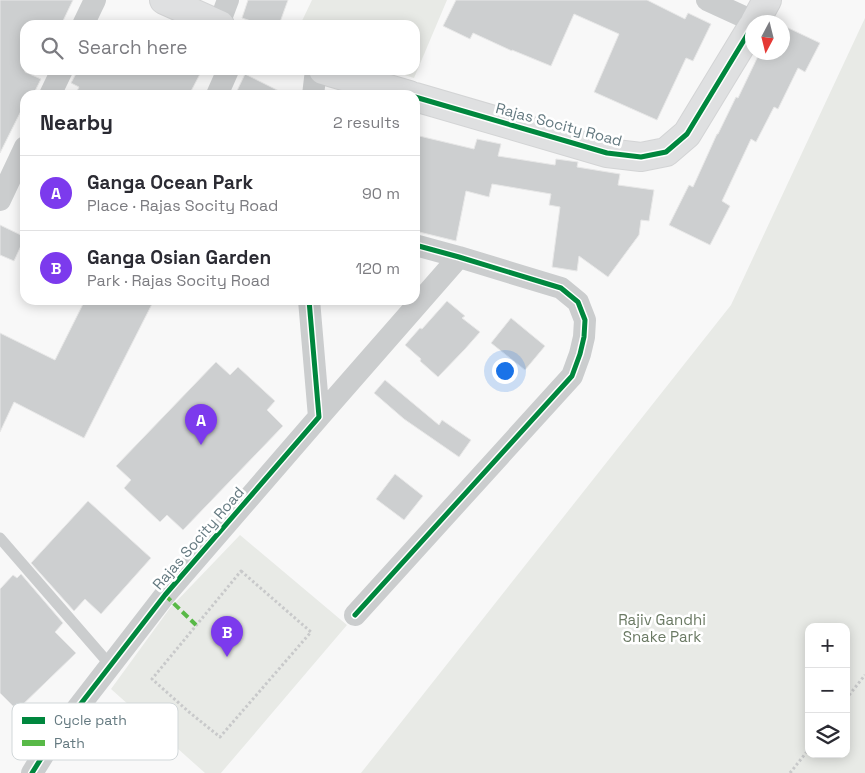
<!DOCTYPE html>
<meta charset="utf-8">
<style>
body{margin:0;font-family:"Space Grotesk",sans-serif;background:#f7f7f7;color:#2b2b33}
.controls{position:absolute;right:15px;bottom:15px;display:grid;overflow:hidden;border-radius:10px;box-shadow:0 2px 12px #0003}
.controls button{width:45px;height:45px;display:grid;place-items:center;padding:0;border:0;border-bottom:1px solid #e1e1e2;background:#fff;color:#2b2b33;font:25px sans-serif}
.compass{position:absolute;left:745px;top:15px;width:45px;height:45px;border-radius:50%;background:#fff;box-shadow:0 2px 12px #0003;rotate:187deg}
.you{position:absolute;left:504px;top:370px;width:18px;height:18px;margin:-12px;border:4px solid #fff;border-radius:50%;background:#1a73e8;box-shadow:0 0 0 8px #1a73e833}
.badge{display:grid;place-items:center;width:32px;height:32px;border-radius:50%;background:#7c3aed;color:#fff;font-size:16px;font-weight:700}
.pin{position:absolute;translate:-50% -41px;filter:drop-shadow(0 1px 2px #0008)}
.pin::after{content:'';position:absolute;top:26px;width:18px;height:15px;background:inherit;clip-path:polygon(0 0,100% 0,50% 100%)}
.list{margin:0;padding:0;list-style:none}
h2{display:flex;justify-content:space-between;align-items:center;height:65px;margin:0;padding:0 20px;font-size:21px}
h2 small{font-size:16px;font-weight:400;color:#7c7c81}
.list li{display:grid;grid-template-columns:32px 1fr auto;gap:15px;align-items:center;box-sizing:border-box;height:75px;padding:0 20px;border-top:1px solid #e1e1e2}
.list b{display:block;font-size:19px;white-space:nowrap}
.list p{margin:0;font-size:16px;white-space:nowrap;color:#7c7c81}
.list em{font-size:16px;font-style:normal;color:#7c7c81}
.icon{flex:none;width:28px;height:28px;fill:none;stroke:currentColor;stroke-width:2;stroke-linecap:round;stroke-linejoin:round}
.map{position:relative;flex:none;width:865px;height:773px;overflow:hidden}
.search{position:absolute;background:#fff;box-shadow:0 2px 12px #0003;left:20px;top:20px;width:400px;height:55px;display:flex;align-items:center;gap:12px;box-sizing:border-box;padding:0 18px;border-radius:15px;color:#7c7c81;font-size:19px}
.panel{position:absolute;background:#fff;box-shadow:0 2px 12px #0003;left:20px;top:90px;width:400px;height:215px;border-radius:15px}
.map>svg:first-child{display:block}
.green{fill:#e8eae6;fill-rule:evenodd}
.building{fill:#cdcfd0;stroke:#e8e8e8}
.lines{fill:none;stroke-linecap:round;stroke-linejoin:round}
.secondary-casing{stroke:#d3d4d5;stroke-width:30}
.path{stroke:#c8c9ca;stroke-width:3;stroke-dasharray:2.5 2.5;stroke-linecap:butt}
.lane{stroke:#cbcdce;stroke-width:11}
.street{stroke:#cbcdce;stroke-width:22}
.secondary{stroke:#dfe0e1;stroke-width:28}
.quiet{stroke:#58b947;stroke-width:4;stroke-dasharray:8 4;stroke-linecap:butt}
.cycleway-casing{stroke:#fff;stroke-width:8}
.cycleway{stroke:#00873e;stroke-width:5}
.labels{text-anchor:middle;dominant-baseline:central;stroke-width:5;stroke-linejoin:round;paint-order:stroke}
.street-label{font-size:15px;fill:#657a81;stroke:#fff}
.park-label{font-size:15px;fill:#6b7a64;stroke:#fff}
.key{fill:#fff;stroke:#d1d7d9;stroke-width:1}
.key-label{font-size:14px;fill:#657a81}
</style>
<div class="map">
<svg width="865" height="773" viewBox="0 0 865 773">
<rect width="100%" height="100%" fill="#f8f8f8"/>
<path class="green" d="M 312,0 L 447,0 L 414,78 L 388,70 L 415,70 L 415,25 L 300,25 Z
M 865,18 L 865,773 L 361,773 L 731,305 ZM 809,627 L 846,627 L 846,754 L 809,754 Z
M 240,535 L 347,625 L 221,773 L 205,773 L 111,689 L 170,608 Z"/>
<path class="building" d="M 0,0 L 73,0 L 61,25 L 25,25 L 25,72 L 41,79 L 33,95 L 25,95 L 25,103 L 0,153 Z
M 248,0 L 288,0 L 279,25 L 263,25 L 242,18 Z
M 456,0 L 647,0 L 685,19 L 688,13 L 711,24 L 693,61 L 686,58 L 657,120 L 594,92 L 619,34 L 574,14 L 551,66 L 512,50 L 512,51 L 473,33 L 470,39 L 443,26 Z
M 782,25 L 820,43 L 805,72 L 798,68 L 778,109 L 774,107 L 756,142 L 751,139 L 722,201 L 730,206 L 710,245 L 669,225 L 689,185 L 693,187 L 717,134 L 718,134 L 736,97 L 738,98 L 760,52 L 782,52 Z
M 78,70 L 202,70 L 189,95 L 75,95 L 79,87 L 71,83 Z
M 245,74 L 287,95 L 235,95 Z
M 415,135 L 474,149 L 477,139 L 501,144 L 498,156 L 555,165 L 556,159 L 578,162 L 577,167 L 620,174 L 618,185 L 654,190 L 649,221 L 641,220 L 639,235 L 608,277 L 579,256 L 577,271 L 552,267 L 560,207 L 549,205 L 551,194 L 492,184 L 489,197 L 466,191 L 456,241 L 415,231 Z
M 0,225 L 25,237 L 14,261 L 0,255 Z
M 85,300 L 154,300 L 84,438 L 14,402 L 0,432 L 0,333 L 55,360 Z
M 447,301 L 465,316 L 462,318 L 480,332 L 465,349 L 438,377 L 420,361 L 421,359 L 405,345 L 420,328 L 422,329 Z
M 511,318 L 545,346 L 525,370 L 491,343 Z
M 216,362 L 230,375 L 238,367 L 275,401 L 267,410 L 283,426 L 183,530 L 167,515 L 160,522 L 124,488 L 131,480 L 116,466 Z
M 385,380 L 439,425 L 442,420 L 471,440 L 459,457 L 404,419 L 374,393 Z
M 395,474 L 423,496 L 404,520 L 376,499 Z
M 88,501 L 151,558 L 101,614 L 85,599 L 74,611 L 31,563 Z
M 21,574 L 63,623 L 55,632 L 76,653 L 17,710 L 0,693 L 0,589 L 13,575 L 17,578 Z"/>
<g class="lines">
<g class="secondary-casing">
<path id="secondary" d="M 164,0 L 220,25
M 755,22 L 767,0
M 323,70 L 409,95
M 415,97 L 607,153 L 641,157 L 666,152 L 687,134 L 752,27"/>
</g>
<path class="path" d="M 241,571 L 311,632 L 220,737 L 189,712 L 152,679 Z
M 846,699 L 865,675
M 790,773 L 809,749"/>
<path class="lane" d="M 0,538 L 111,666"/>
<path class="street" d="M 707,0 L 755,22
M 219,24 L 228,0
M 83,25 L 95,0
M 50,95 L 62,70
M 217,95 L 228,70
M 313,95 L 316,70
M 0,200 L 25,147
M 319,417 L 459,257
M 355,615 L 572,376 L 580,354 L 584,337 L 585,320 L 578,302 L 561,288 L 459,257 L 415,245
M 32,773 L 52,741 L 165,595 L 319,417 L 309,300"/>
<use href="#secondary" class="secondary"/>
<path class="quiet" d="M 165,595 L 196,625"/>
<g class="cycleway-casing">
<path id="cycleway" d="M 415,97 L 607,153 L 641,157 L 666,152 L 687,134 L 752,27
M 355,615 L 572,376 L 580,354 L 584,337 L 585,320 L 578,302 L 561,288 L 459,257 L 415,245
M 32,773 L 52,741 L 165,595 L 319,417 L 309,300"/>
</g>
<use href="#cycleway" class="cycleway"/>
</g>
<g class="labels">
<g class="street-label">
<text transform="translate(559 124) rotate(15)">Rajas Socity Road</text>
<text transform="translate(198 538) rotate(-49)">Rajas Socity Road</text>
</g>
<g class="park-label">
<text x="662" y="619">Rajiv Gandhi<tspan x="662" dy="17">Snake Park</tspan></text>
</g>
</g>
<rect x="12" y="703" width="166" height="57" rx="8" class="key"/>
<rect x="22" y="717" width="23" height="7" fill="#00873e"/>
<rect x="22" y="740" width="23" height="6" fill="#58b947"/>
<g class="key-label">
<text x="54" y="725">Cycle path</text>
<text x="54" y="748">Path</text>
</g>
</svg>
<div class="controls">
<button>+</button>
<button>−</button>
<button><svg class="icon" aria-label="layers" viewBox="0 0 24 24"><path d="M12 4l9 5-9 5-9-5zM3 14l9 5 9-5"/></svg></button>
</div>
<svg class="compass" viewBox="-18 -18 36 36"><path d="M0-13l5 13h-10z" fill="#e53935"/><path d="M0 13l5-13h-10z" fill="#7c7c81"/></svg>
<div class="you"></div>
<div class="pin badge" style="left:201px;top:445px">A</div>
<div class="pin badge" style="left:227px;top:657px">B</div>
<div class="search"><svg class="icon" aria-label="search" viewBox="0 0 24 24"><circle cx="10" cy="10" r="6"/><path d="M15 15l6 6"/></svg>Search here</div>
<section class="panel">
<h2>Nearby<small>2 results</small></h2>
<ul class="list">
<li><span class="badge">A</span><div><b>Ganga Ocean Park</b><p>Place · Rajas Socity Road</p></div><em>90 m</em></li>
<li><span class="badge">B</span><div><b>Ganga Osian Garden</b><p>Park · Rajas Socity Road</p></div><em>120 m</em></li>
</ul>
</section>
</div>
